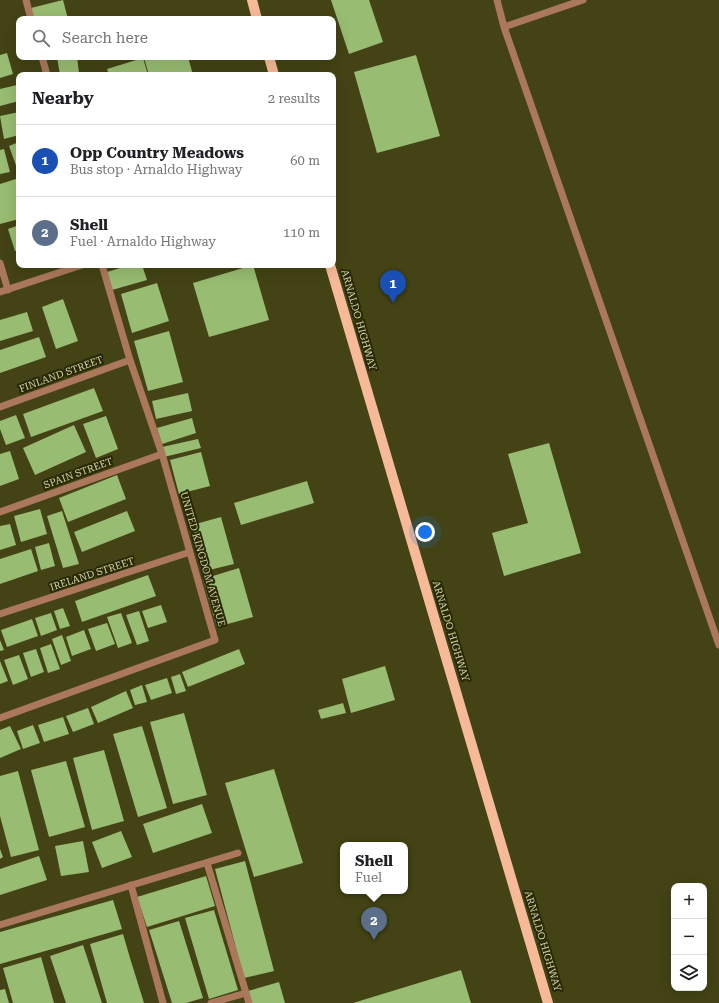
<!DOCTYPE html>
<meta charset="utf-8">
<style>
body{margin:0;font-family:"Roboto Serif",serif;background:#f2f2f2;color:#202124}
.controls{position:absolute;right:12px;bottom:12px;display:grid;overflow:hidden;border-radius:8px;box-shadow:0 4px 16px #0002}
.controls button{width:36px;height:36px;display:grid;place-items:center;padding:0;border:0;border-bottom:1px solid #e0e0e0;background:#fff;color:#202124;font:20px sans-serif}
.you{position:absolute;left:425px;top:532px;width:14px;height:14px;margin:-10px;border:3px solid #fff;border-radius:50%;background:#1a73e8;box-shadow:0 0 0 6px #1a73e833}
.badge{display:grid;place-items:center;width:26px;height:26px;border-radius:50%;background:#1a73e8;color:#fff;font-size:13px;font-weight:700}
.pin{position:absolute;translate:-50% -33px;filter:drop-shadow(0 1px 2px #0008)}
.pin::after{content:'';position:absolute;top:21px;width:14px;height:12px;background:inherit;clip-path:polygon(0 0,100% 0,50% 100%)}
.popup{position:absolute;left:340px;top:842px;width:68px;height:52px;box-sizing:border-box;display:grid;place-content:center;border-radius:8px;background:#fff;filter:drop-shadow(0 1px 3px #0005);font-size:13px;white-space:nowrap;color:#757577}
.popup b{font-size:15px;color:#202124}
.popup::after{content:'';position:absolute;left:50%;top:100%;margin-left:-8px;border:8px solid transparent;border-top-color:#fff}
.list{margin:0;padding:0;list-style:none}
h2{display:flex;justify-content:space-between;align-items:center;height:52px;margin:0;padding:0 16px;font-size:17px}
h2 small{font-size:13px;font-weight:400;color:#757577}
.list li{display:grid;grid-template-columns:26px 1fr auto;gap:12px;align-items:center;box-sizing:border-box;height:72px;padding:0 16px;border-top:1px solid #e0e0e0}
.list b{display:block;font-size:15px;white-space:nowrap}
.list p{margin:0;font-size:13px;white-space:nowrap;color:#757577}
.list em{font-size:13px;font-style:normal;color:#757577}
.icon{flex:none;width:22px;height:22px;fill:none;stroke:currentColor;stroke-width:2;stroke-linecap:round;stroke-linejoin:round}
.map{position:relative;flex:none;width:719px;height:1003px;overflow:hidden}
.search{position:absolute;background:#fff;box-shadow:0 4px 16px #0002;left:16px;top:16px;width:320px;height:44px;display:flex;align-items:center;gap:10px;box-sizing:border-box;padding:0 14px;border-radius:8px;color:#757577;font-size:15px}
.panel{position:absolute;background:#fff;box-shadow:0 4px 16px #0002;left:16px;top:72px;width:320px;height:196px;border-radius:8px}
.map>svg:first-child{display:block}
.building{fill:#98bc71}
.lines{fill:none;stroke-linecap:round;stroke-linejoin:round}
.minor{stroke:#ab785c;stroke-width:7}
.major{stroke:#f7ba98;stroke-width:10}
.labels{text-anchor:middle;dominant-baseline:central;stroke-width:4;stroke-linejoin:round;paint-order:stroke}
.street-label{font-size:10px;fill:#d3d5ac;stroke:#292904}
</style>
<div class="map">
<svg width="719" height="1003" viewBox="0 0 719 1003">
<rect width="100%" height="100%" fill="#434315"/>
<path class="building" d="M 63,0 L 68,19 L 34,19 L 31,8 Z
M 331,0 L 369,0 L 383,42 L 349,54 Z
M 7,53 L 13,74 L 0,78 L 0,55 Z
M 416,55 L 440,136 L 377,153 L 354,72 Z
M 57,57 L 77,57 L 79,73 L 60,75 Z
M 148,57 L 188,57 L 193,75 L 149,75 L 144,58 Z
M 143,58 L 148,75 L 109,75 L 107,69 Z
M 17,85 L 19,101 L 0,106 L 0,89 Z
M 19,112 L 19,135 L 4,139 L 0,116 Z
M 19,142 L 19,171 L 18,171 L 9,146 Z
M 4,149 L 10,172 L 0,174 L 0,150 Z
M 19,178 L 19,219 L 0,224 L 0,184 Z
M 19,225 L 19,250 L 15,251 L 8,229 Z
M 130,265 L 142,265 L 147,280 L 112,290 L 107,272 Z
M 253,265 L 269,320 L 209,337 L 193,283 Z
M 157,283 L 169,321 L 132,333 L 121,294 Z
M 63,299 L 78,341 L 56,349 L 42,307 Z
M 27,312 L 33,331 L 0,341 L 0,320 Z
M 169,331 L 183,382 L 148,391 L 134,341 Z
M 39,337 L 46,357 L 0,373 L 0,350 Z
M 94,388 L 103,411 L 31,437 L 23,414 Z
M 188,393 L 192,411 L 156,419 L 152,401 Z
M 16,415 L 25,438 L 6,445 L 0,429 L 0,421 Z
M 106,416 L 118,449 L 96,458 L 83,424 Z
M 192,418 L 196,433 L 162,444 L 157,428 Z
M 74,425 L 86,452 L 35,475 L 23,448 Z
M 198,439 L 201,448 L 164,457 L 162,447 Z
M 549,443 L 581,553 L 504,576 L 492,533 L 528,523 L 508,454 Z
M 10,451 L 19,479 L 0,486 L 0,454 Z
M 201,452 L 210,486 L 179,494 L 170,460 Z
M 117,475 L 126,499 L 68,522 L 59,498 Z
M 307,481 L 314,503 L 241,525 L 234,503 Z
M 40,509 L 47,534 L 21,542 L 14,516 Z
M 62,511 L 79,564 L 63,568 L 47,516 Z
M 127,511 L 135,531 L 82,552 L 74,532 Z
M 221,517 L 234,564 L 205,571 L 192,525 Z
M 10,524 L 16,545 L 0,550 L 0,526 Z
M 49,543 L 55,566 L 41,570 L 35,547 Z
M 31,549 L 38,571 L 0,584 L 0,559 Z
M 239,568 L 253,617 L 217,627 L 203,579 Z
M 148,575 L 156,596 L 82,622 L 75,601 Z
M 161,605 L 167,622 L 148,628 L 142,611 Z
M 63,608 L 70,626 L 60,629 L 54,611 Z
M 139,611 L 149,641 L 137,645 L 126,615 Z
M 51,613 L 57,630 L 41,636 L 35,618 Z
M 121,613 L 132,643 L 118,648 L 107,617 Z
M 32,619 L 38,636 L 7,647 L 1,630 Z
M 107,623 L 115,644 L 96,651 L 88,629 Z
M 84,630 L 91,649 L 72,656 L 66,637 Z
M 62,635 L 71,661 L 61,665 L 52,639 Z
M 0,640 L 4,650 L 0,651 Z
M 51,644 L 60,669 L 48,673 L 40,648 Z
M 36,649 L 44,672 L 31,677 L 23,653 Z
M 239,649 L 245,664 L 188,687 L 182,672 Z
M 19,655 L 28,679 L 13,685 L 4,660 Z
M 0,661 L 8,681 L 0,684 Z
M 385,666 L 395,700 L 351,713 L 342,679 Z
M 180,674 L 186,691 L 176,694 L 171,677 Z
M 167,678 L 172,693 L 151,700 L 145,685 Z
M 142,685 L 147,702 L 135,705 L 130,690 Z
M 126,691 L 133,708 L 98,723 L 91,707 Z
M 343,703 L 346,713 L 321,719 L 318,710 Z
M 88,708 L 94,724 L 73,732 L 66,716 Z
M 184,713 L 207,795 L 173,804 L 150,722 Z
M 63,717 L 69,734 L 44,742 L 38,725 Z
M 33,725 L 40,743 L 23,749 L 17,731 Z
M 10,726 L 21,749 L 0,758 L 0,730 Z
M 142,726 L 167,808 L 138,817 L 113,734 Z
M 104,750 L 124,821 L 92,830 L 73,758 Z
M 66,761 L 85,827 L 49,837 L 31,770 Z
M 274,769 L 303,863 L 254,877 L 225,783 Z
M 18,771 L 39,850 L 11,857 L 0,816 L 0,776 Z
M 202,804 L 212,833 L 153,853 L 143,824 Z
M 121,831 L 132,857 L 102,868 L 92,842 Z
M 83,841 L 89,872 L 61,876 L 55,846 Z
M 0,849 L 3,857 L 0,859 Z
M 39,856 L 47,880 L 0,895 L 0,869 Z
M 245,861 L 274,971 L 244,978 L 215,869 Z
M 206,876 L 215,906 L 147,927 L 137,897 Z
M 113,900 L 122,929 L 0,964 L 0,932 Z
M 214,910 L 238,990 L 209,999 L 185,918 Z
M 179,921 L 203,998 L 186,1003 L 172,1003 L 149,930 Z
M 123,934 L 130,958 L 144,1003 L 107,1003 L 90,944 Z
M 83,945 L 87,957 L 102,1003 L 66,1003 L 50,956 Z
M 41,957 L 54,1003 L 13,1003 L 3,968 Z
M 461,970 L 471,1003 L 353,1003 Z
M 279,982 L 285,1003 L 252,1003 L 248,991 Z
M 5,989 L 9,1003 L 0,1003 L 0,990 Z"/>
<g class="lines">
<path class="minor" d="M 26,0 L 31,19
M 497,0 L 504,27
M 583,0 L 504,27 L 719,645
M 42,57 L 47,75
M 0,263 L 8,290
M 0,292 L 82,265
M 0,407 L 130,360
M 0,512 L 162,454
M 0,614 L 190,552
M 0,718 L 215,640 L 162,454 L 130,360 L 102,265
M 207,863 L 249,1003
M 131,885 L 163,1003
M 0,925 L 238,853
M 211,1003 L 246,993"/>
<path class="major" d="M 252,0 L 257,19
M 269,57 L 274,75
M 330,265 L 548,1003"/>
</g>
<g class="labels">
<g class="street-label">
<text transform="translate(359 320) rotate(74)">ARNALDO HIGHWAY</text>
<text transform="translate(61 374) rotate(-20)">FINLAND STREET</text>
<text transform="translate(78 473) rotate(-20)">SPAIN STREET</text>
<text transform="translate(203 559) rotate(74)">UNITED KINGDOM AVENUE</text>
<text transform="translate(92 574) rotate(-18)">IRELAND STREET</text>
<text transform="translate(451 631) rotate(73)">ARNALDO HIGHWAY</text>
<text transform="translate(543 941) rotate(73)">ARNALDO HIGHWAY</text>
</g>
</g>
</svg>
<div class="controls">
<button>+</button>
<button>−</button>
<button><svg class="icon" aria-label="layers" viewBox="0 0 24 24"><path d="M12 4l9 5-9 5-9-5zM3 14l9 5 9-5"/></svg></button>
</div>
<div class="you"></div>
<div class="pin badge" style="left:393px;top:303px;background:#1a4fb4">1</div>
<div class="pin badge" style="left:374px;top:940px;background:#5c6f8a">2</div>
<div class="popup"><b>Shell</b>Fuel</div>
<div class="search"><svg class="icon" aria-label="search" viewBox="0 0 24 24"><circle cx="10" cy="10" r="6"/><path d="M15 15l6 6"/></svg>Search here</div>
<section class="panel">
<h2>Nearby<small>2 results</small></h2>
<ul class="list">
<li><span class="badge" style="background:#1a4fb4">1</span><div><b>Opp Country Meadows</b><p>Bus stop · Arnaldo Highway</p></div><em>60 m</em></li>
<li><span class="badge" style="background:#5c6f8a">2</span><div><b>Shell</b><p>Fuel · Arnaldo Highway</p></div><em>110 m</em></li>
</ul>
</section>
</div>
